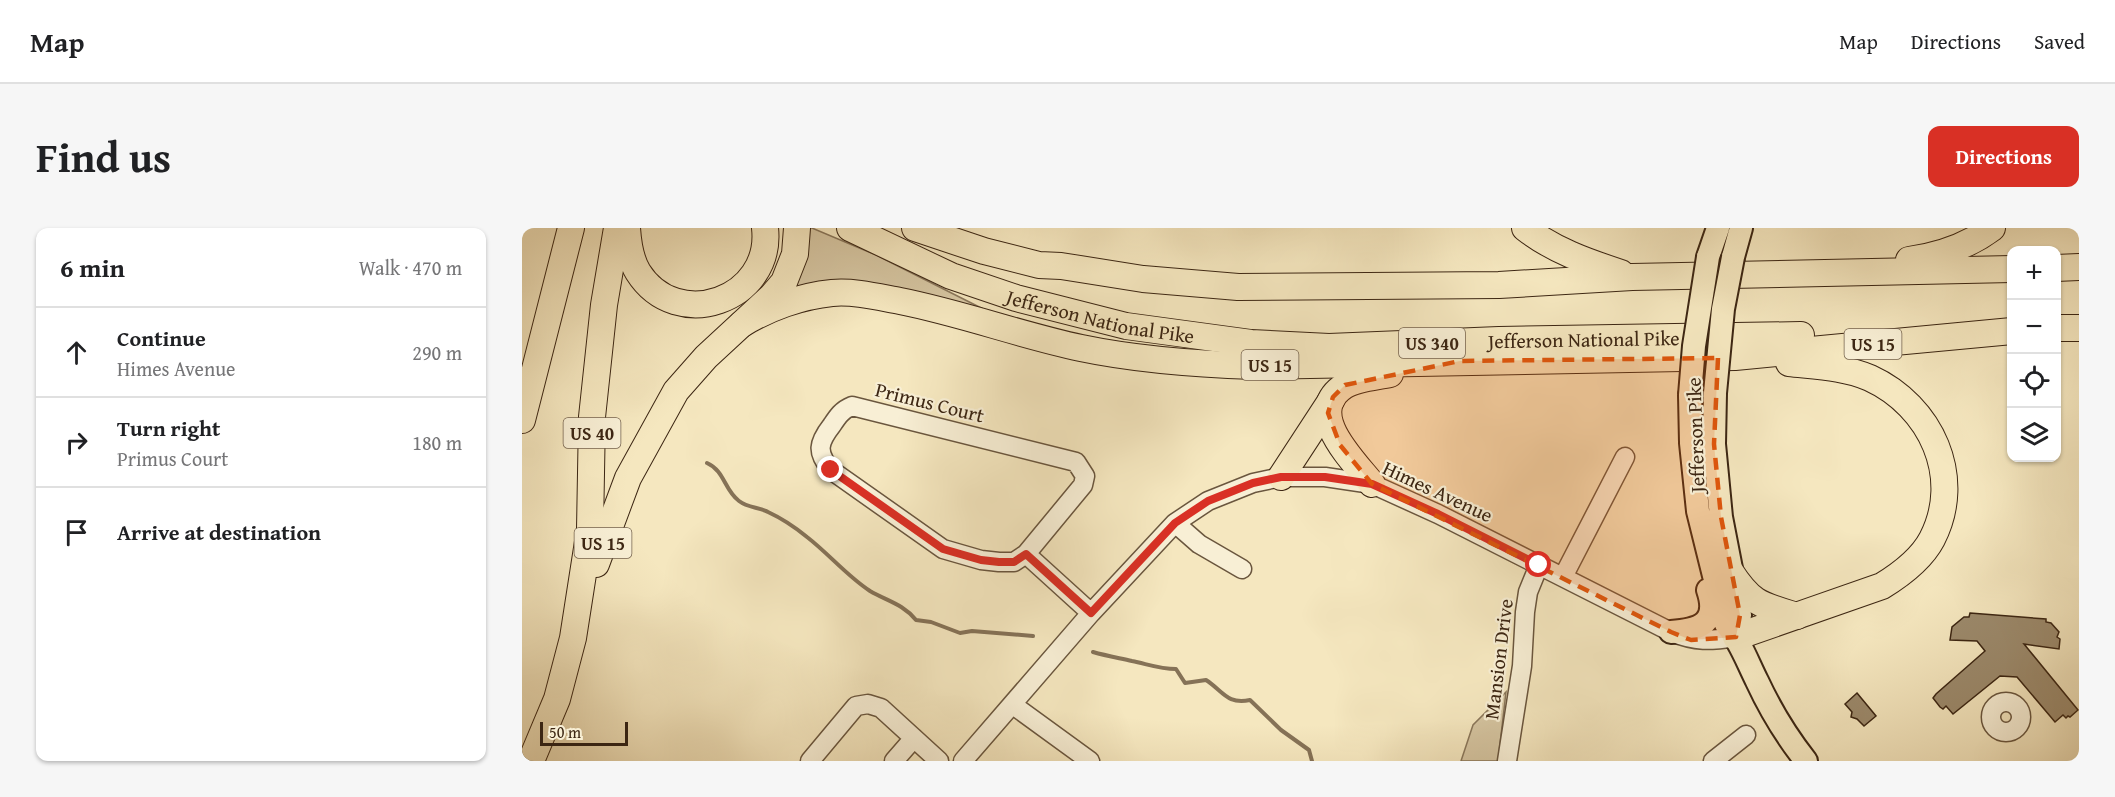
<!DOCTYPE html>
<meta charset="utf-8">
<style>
body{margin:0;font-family:"Gentium Book Plus",serif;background:#f6f6f6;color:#202124}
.controls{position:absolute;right:18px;top:18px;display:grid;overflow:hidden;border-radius:12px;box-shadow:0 2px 4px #0004}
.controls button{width:54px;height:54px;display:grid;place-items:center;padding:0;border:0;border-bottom:2px solid #e0e0e0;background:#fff;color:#202124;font:30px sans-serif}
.scale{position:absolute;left:18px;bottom:15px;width:88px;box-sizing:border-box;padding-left:6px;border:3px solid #3c2613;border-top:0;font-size:16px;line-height:21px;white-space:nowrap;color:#3c2613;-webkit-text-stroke:4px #f8efd5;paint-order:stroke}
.stop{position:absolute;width:18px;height:18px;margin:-14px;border:4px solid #d93025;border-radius:50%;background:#fff}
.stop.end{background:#d93025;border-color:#fff;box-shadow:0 2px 6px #0008}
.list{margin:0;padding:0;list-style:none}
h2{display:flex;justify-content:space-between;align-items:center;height:78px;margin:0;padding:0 24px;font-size:26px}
h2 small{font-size:20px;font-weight:400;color:#757577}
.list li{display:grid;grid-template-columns:39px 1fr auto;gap:18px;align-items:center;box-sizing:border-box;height:90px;padding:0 24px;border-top:2px solid #e0e0e0}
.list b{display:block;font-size:22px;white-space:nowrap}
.list p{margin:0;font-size:20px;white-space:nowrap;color:#757577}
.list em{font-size:20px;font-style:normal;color:#757577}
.icon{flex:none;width:33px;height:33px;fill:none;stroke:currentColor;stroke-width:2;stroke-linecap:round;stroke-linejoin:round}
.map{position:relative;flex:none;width:1557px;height:533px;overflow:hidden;border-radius:12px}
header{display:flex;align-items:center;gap:36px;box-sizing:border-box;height:84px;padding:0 30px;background:#fff;border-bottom:2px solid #e0e0e0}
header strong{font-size:28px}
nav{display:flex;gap:33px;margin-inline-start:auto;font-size:21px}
.intro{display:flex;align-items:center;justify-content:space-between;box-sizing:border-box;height:144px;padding:0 36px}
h1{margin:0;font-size:42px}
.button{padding:15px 27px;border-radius:12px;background:#d93025;color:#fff;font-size:21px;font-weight:700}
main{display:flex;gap:36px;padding:0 36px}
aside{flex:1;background:#fff;border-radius:12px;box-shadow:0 2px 4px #0004}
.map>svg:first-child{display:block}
.green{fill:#d6c6a2;stroke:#89765a;stroke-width:1.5}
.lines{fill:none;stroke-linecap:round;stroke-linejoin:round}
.stream{stroke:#857257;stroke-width:4}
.building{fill:#9c8a6c;stroke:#3c2613;stroke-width:1.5}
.minor-casing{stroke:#6a563e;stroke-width:21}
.major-casing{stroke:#3c2613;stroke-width:26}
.highway-casing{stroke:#3c2613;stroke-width:28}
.minor{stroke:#f8efd5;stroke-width:18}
.major{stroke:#f5e7bf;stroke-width:22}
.highway{stroke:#f5e7bf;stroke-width:26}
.major-bridge-casing{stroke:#3c2613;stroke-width:26;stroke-linecap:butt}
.major-bridge{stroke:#f5e7bf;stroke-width:22}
.route{stroke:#d93025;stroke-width:8}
.marked{fill:#df560c;fill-opacity:0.2;stroke:#df560c;stroke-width:4.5;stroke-dasharray:12 8;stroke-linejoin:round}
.labels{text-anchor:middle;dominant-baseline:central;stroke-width:4.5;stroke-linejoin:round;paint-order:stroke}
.shield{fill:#f8efd5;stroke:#74624d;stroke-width:1.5}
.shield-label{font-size:18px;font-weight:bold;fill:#3c2613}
.street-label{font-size:20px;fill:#3c2613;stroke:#f8efd5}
</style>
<header>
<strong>Map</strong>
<nav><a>Map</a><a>Directions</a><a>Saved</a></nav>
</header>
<div class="intro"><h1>Find us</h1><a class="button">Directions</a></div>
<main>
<aside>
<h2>6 min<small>Walk · 470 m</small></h2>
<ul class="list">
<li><svg class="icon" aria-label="ahead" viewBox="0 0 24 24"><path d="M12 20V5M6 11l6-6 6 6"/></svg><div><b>Continue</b><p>Himes Avenue</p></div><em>290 m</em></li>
<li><svg class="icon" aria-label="right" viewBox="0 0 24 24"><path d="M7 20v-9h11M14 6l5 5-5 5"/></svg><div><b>Turn right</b><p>Primus Court</p></div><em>180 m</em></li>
<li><svg class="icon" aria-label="arrive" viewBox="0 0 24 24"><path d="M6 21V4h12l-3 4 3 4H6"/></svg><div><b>Arrive at destination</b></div></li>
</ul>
</aside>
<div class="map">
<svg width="1557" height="533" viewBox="0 0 1557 533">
<rect width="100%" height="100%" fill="#f5e7bf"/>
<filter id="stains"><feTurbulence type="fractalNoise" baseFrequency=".00333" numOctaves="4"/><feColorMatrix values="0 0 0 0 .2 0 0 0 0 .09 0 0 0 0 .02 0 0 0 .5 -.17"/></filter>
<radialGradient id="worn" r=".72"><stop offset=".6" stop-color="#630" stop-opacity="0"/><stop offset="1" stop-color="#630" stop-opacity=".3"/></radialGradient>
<path class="green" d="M 284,0 L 290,0 L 354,27 L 489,95 L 427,79 L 261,71 Z
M 984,464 L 976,533 L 939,533 L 951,497 Z"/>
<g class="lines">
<path class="stream" d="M 185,235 C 203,243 202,262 217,273 C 226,280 237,279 246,284 C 259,290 274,300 285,309 C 307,326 325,348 348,363 C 365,373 381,376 394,392 L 409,394 L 438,405 L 450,403 L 511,408
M 571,424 C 585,428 597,430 610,433 C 625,436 638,441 654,441 L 663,455 L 684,452 C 701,463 705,477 728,472 L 759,502 L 787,522 L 790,533"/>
</g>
<path class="building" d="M 1448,385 L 1524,391 L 1524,394 L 1529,395 L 1537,404 L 1535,409 L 1538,411 L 1537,421 L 1502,416 L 1556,482 L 1548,489 L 1546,488 L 1544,490 L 1541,487 L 1533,494 L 1495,449 L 1478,448 L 1431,486 L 1424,478 L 1421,481 L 1418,479 L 1411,470 L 1414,466 L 1463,423 L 1455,413 L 1428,412 L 1430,399 L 1442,389 L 1447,389 Z
M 1335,465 L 1354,488 L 1342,498 L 1335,491 L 1329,489 L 1330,484 L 1323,476 Z"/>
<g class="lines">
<g class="minor-casing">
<path id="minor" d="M 653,295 L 677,316 L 720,341
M 504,326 L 561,257 L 563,248 L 554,234 L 330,178 C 320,182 316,188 310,197 C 296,215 294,224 309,242 L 421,321 L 459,332 L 477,334 L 492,334 L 504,326 L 569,385
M 1041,349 L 1103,229
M1469 489a15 15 0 1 1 30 0a15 15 0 1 1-30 0Z
M 491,477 L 568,533
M 288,533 L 334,478 L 346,476 L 359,480 L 417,533
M 372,533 L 392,510
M 441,533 L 569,385 L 653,295 L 686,273 L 731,255 L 759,249 L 803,249 L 850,256 L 916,286 L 1149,404 C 1174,414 1188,413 1214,409
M 985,533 L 1000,438 L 1003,384 L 1006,364 L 1017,337
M 1191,533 L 1224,507"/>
</g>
<g class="major-casing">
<path id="major" d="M 1186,29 L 1196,0
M 1211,29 L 1219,0
M 1193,165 L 1192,216 L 1199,289 L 1218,387 L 1214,409
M 1168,167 L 1169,215 L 1176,283 L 1204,396 C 1218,413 1225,433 1235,453 C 1248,481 1265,509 1284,533
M 1149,404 C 1178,402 1197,395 1186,362"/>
</g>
<g class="highway-casing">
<g id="highway">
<path d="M 105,0 C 106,15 108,31 116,44 C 155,106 251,72 243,0"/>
<path id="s1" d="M 328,0 L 429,48 L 494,70 L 604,98 L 729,115 L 807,119 L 977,112 L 1279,107"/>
<path d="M 393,0 L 462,23 L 517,37 L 539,38 L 621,51 L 716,59 L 977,57 L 1110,49 L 1490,41"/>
<path d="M 1003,0 C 1031,22 1065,34 1099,45"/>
<path d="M 1387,32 C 1416,28 1446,18 1470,0"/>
<path d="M 1534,40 L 1557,39"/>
<path d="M 220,96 C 246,80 279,68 310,65 C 332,63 356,69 378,73 C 439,85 498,107 559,120 C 616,132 674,136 732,138 L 1213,129 L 1490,103"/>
<path d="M 1534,100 L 1557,100"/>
<path d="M 0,192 L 49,0"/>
<path d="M 759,249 L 810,171"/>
<path d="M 850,256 C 831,232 781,185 822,158 C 834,150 854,149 868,146"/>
<path d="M 74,336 L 106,250 L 154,163 L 184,129 L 250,68 L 262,54 L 273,26 L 275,0"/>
<path d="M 1208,343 C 1229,376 1239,377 1275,388"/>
<path d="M 1214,409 L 1360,358 C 1378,347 1400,330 1410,311 C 1442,249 1409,178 1348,150 C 1323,139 1293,138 1267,135"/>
<path d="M 9,533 L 35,471 L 51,410 L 68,301 L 70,189 L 82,77 L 95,0"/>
</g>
</g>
<use href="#minor" class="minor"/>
<use href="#major" class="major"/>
<use href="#highway" class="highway"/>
<g class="major-bridge-casing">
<path id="major-bridge" d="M 1193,165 L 1201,81 L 1211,29
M 1168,167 L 1172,118 L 1186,29"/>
</g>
<use href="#major-bridge" class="major-bridge"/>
</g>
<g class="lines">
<path class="route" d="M 309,242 L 421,321 L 459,332 L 477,334 L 492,334 L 504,326 L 569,385 L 653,295 L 686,273 L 731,255 L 759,249 L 803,249 L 850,256 L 916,286 L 1017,337"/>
</g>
<path class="marked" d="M 1196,130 L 1192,216 L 1199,289 L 1218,387 L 1214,409 L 1169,412 L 1149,404 L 850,256 L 818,217 L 806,185 L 811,169 L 823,157 L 938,133 Z"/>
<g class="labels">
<g class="shield">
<rect x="877" y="100" width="66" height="30" rx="4.5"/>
<rect x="1322.5" y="101" width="57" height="30" rx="4.5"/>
<rect x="719.5" y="122" width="57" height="30" rx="4.5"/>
<rect x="41.5" y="190" width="57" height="30" rx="4.5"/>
<rect x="52.5" y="300" width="57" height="30" rx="4.5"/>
</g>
<g class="shield-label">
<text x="910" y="115">US 340</text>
<text x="1351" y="116">US 15</text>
<text x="748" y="137">US 15</text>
<text x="70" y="205">US 40</text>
<text x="81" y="315">US 15</text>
</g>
<g class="street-label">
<text stroke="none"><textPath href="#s1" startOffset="267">Jefferson National Pike</textPath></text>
<text stroke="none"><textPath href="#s1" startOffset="753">Jefferson National Pike</textPath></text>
<text transform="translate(408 174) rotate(14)">Primus Court</text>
<text transform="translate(1173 207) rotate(-92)">Jefferson Pike</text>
<text transform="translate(916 263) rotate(25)">Himes Avenue</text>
<text transform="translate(976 431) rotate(-83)">Mansion Drive</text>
</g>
</g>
<rect width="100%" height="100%" filter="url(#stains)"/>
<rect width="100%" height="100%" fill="url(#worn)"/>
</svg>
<div class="controls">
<button>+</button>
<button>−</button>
<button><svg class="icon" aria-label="locate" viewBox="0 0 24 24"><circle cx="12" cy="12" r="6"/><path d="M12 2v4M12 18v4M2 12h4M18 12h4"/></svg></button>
<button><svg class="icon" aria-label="layers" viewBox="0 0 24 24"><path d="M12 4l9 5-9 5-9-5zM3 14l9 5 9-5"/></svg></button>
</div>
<div class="scale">50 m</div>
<div class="stop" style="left:1017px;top:337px"></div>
<div class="stop end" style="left:309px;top:242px"></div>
</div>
</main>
